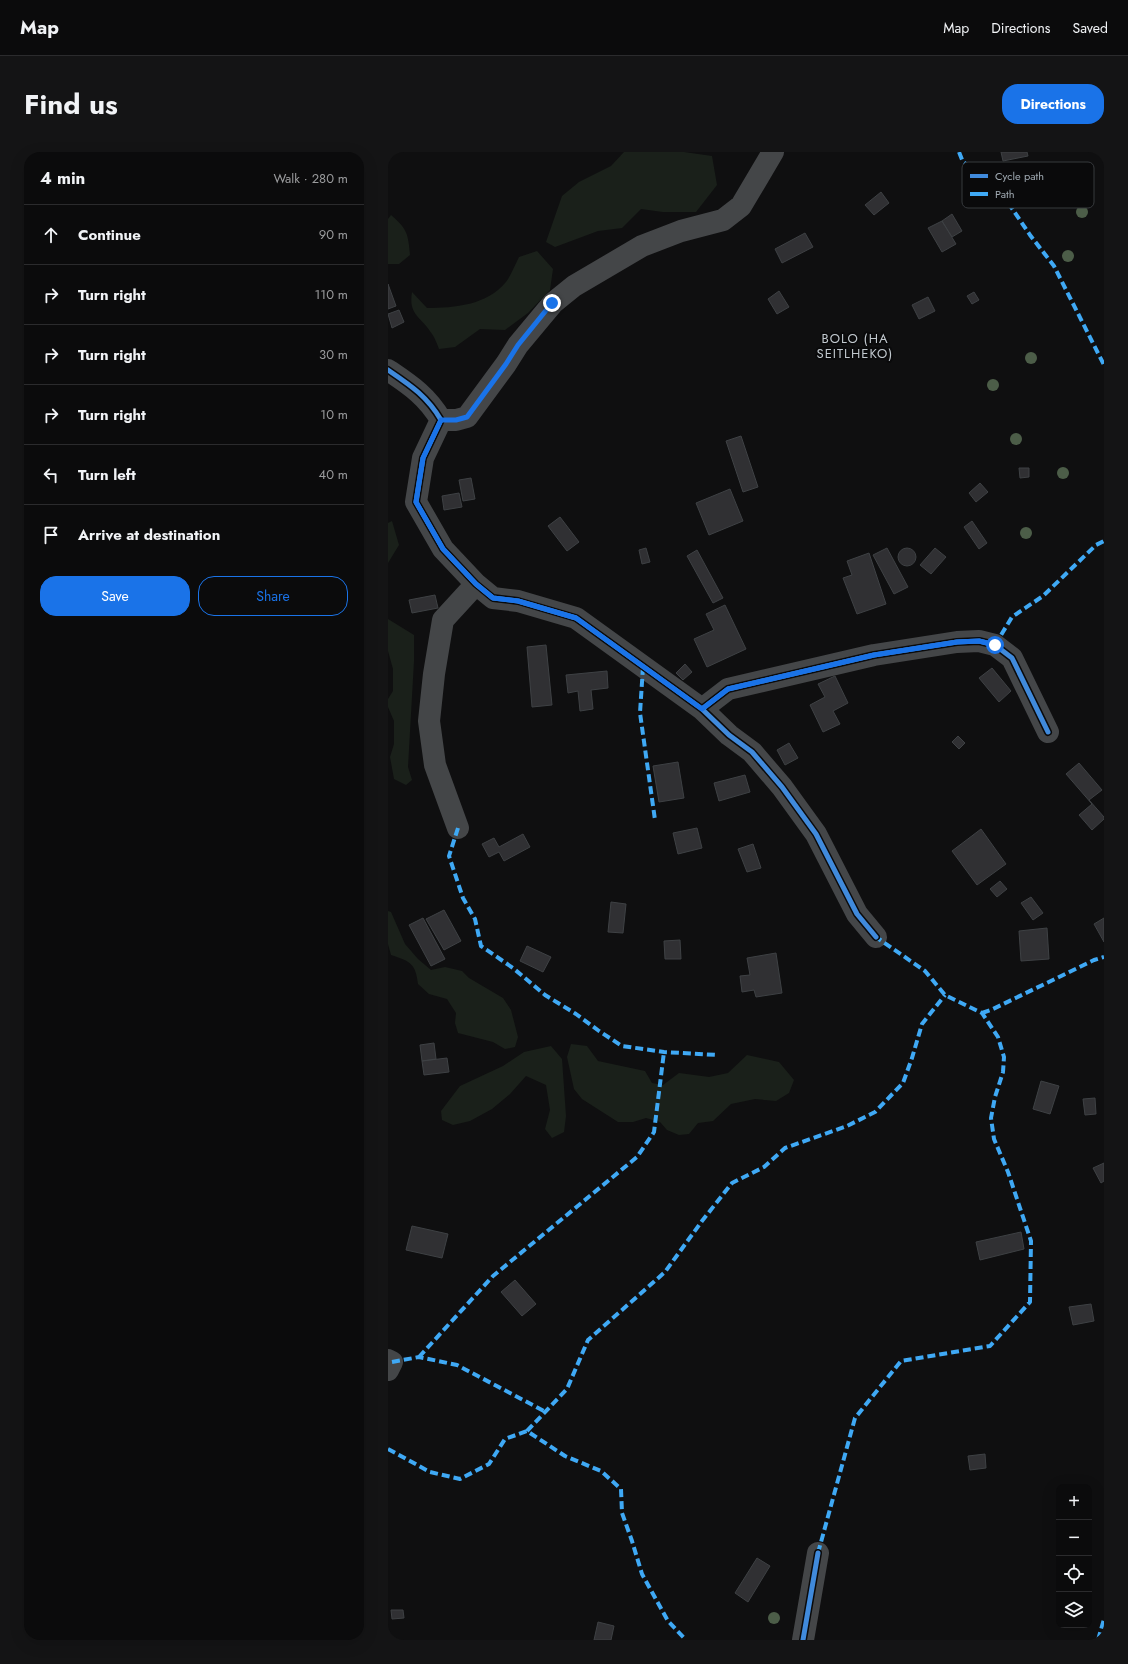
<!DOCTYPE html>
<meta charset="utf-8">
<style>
body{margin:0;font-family:Jost,sans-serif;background:#141415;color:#f1f3f6}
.controls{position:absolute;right:12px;bottom:12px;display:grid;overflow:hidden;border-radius:8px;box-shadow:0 4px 16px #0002}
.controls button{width:36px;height:36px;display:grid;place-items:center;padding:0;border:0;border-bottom:1px solid #2b2b2d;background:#0b0b0c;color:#f1f3f6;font:20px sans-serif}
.stop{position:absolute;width:12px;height:12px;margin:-9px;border:3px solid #1a73e8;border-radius:50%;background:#fff}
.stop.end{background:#1a73e8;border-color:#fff;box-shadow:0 1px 4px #0008}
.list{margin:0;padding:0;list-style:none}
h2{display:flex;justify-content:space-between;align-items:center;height:52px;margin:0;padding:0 16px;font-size:17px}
h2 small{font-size:13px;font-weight:400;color:#9a9b9d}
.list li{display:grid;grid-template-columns:26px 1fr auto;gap:12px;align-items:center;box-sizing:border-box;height:60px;padding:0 16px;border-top:1px solid #2b2b2d}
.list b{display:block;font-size:15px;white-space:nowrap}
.list em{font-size:13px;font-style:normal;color:#9a9b9d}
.actions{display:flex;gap:8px;padding:12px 16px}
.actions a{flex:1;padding:9px 0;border:1px solid #1a73e8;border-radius:16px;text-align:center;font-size:14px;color:#1a73e8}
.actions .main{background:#1a73e8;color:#fff}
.icon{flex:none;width:22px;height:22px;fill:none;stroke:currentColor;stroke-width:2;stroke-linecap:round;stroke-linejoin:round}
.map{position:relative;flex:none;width:716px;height:1488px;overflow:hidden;border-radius:16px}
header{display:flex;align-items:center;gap:24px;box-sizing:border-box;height:56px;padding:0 20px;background:#0b0b0c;border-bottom:1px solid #2b2b2d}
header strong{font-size:19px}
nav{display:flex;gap:22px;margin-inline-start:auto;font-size:14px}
.intro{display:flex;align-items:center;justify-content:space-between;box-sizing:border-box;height:96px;padding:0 24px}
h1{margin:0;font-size:28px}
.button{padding:10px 18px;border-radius:16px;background:#1a73e8;color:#fff;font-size:14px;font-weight:700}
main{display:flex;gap:24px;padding:0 24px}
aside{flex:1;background:#0b0b0c;border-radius:16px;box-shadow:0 4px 16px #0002}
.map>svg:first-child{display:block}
.green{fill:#1a201a}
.building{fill:#303033;stroke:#3e4144}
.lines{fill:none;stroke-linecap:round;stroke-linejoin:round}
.minor{stroke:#444648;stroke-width:22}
.quiet{stroke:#3fa9f5;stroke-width:4;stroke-dasharray:8 4;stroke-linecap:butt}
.cycleway-casing{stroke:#0a0a0b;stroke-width:8}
.cycleway{stroke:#408adc;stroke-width:5}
.tree{fill:#4c5d48}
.route{stroke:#1a73e8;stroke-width:5}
.labels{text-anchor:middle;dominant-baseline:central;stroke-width:4;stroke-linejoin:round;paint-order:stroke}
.neighbourhood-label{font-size:13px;letter-spacing:1px;fill:#c1c8ce;stroke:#0a0a0b}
.key{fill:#0a0a0b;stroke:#373a3d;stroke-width:1}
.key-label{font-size:11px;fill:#a0aab2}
</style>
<header>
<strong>Map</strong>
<nav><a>Map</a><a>Directions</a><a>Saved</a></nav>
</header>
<div class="intro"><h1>Find us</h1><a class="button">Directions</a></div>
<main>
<aside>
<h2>4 min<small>Walk · 280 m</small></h2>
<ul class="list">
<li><svg class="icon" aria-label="ahead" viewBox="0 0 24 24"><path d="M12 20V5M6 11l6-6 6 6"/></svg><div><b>Continue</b></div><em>90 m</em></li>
<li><svg class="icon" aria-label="right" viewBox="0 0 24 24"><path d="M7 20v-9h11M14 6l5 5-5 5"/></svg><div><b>Turn right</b></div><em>110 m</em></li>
<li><svg class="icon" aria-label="right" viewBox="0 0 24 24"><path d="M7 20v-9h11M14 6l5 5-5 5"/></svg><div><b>Turn right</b></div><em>30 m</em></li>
<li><svg class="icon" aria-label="right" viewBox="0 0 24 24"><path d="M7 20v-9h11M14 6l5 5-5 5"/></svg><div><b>Turn right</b></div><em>10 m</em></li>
<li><svg class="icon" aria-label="left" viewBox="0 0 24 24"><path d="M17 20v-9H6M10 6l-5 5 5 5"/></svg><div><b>Turn left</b></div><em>40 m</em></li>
<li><svg class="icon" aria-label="arrive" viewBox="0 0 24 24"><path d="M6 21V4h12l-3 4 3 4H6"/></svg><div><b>Arrive at destination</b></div></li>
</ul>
<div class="actions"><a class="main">Save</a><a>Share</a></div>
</aside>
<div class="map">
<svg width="716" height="1488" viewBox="0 0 716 1488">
<rect width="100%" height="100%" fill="#0f0f10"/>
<path class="green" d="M 236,0 L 296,0 L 324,4 L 329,33 L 308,60 L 275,60 L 253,57 L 234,76 L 210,79 L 167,95 L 158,90 L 174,44 L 191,30 L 223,14 Z
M 3,63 C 19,77 20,81 22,103 L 11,112 L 0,112 L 0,67 Z
M 149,99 L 165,117 L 162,138 L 140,161 L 117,178 L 92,177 L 67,195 L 51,197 C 49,192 47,186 44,182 C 34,165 20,164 24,140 L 39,156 C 67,156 99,153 118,130 C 123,123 127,113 131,105 Z
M 4,369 L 11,393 L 0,411 L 0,371 Z
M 0,467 L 26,483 L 26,509 L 20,615 L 24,628 L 18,633 L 6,627 L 2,605 L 6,592 L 6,569 L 0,555 L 0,547 L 5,539 L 5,517 L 0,499 Z
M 0,759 L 3,760 L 17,792 L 30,807 L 43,818 L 57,815 L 74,819 L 81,826 L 115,846 L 123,858 L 130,885 L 127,895 L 117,897 L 105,890 L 70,881 L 67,871 L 68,861 L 59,847 L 41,842 L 30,832 C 28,812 22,809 3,803 L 0,792 Z
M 183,892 L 199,894 L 210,909 L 257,919 L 264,931 L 275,933 L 291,921 L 321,925 L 340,921 L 359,903 L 391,910 L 406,928 L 401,941 L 388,949 L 367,947 L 343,952 L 325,969 L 310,971 L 301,982 L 291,983 L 279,978 L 272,970 L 258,966 L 245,970 L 230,970 L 194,947 L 186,937 L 179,905 Z
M 163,894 L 174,907 L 178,964 L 176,980 L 164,986 L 157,977 L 162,958 L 158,933 L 138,924 L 122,942 L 104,957 L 82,969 L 65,973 L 54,968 L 53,959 L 72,934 L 115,914 L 136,900 Z"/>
<path class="building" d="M 613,0 L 639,0 L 640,4 L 615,9 Z
M 493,40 L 501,51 L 486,63 L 477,53 Z
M 564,62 L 574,79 L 564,85 L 554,69 Z
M 554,69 L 568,92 L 554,100 L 540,76 Z
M 417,81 L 425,95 L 394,111 L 387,97 Z
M 0,132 L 8,154 L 0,157 Z
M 391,139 L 401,155 L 389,162 L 380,147 Z
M 586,140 L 591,148 L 584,152 L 579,144 Z
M 540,145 L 547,159 L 531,167 L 524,153 Z
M 11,158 L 16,170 L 4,176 L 0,162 Z
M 353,284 L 370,335 L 355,340 L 338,289 Z
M 631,316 L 641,316 L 641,325 L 632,326 Z
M 83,326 L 87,347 L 75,349 L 71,328 Z
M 592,331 L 600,340 L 588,350 L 581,341 Z
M 342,337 L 355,369 L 321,383 L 308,351 Z
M 71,341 L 74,355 L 56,358 L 54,344 Z
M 172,365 L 191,390 L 179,399 L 160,374 Z
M 584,369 L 599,391 L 591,397 L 576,375 Z
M510 405a9 9 0 1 1 18 0a9 9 0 1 1-18 0Z
M 258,396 L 262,410 L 254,412 L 251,398 Z
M 499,396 L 520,435 L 506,442 L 485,403 Z
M 547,396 L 558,405 L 543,422 L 532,413 Z
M 309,398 L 335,446 L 325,451 L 299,404 Z
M 481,401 L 498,452 L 469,462 L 455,426 L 464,423 L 459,409 Z
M 47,443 L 50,456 L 24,461 L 21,448 Z
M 337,453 L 358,497 L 319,515 L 306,487 L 326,478 L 318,462 Z
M 158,493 L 164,553 L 144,555 L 139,495 Z
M 297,512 L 304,520 L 295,528 L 288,521 Z
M 604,516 L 623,539 L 611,550 L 591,526 Z
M 219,519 L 220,536 L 203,538 L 205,557 L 192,559 L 190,539 L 180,541 L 178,523 Z
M 447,524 L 460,551 L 445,559 L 452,572 L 435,580 L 422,553 L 437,545 L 430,532 Z
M 570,584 L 577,591 L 571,597 L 564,590 Z
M 401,591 L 410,606 L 397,613 L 389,598 Z
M 290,610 L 296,646 L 271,650 L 265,614 Z
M 691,611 L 714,638 L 701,648 L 716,665 L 716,667 L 704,678 L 691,663 L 704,652 L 678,622 Z
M 357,623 L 362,640 L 331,649 L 326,631 Z
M 309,676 L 314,696 L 290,702 L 285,681 Z
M 593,677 L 618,712 L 589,733 L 564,699 Z
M 135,682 L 142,695 L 116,709 L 111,700 L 101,705 L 94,692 L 106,686 L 111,695 Z
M 365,692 L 373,716 L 359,720 L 350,697 Z
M 612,729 L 619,737 L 609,745 L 602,737 Z
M 643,745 L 655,761 L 645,768 L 633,751 Z
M 223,750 L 238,752 L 235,781 L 220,780 Z
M 56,758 L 73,789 L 56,798 L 38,767 Z
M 35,766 L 57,807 L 43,814 L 21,773 Z
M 716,766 L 716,790 L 706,772 Z
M 659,776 L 661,807 L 633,809 L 631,779 Z
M 292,788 L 293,807 L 277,807 L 276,789 Z
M 139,794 L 163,805 L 155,820 L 132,809 Z
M 388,801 L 394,841 L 368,845 L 366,838 L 354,840 L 352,824 L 362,823 L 359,806 Z
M 46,891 L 48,907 L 34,909 L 32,893 Z
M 59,906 L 61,920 L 36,923 L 34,909 Z
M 653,929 L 671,934 L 662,962 L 645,957 Z
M 707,946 L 708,962 L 697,963 L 695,947 Z
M 716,1011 L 716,1029 L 713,1031 L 705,1016 Z
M 24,1074 L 60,1082 L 54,1106 L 18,1098 Z
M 633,1080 L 636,1097 L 592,1108 L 588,1090 Z
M 127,1128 L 148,1152 L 134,1164 L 113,1140 Z
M 703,1152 L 706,1169 L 685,1173 L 681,1155 Z
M 597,1302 L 598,1316 L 582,1318 L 580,1304 Z
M 369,1406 L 382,1414 L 360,1450 L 347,1441 Z
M 3,1458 L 15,1458 L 16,1466 L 4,1467 Z
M 210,1470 L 226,1474 L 223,1488 L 206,1488 Z"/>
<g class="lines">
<path class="minor" d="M 0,218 C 22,233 39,244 53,268 L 35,306 L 28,350 L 55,397 L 88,432 L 105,446 L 130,449 L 188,466 L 314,557 L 340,537 L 486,503 L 569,490 L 591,489 L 607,493 L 624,506 L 660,580
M 53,268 L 68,268 L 79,265 L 118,212 L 130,193 L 165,151 L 186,134 L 254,94 L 293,79 L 335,68 L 353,54 L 385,0
M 314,557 L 341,583 L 364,600 L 394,635 L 428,682 L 469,762 L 488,785
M 70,676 L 47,613 L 41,569 L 46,522 L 55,468 L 88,432
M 0,1208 L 4,1210 L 0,1218
M 415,1488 L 430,1401"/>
<path class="quiet" d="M 571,0 L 575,10 L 597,25 L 617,46 L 642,83 L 666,114 L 716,213
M 607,493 L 624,465 L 655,444 L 708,393 L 716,389
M 255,515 L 252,561 L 267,668
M 70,676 L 61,704 L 75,746 L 87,767 L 93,794 L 125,816 L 157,843 L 188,862 L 211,879 L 234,894 L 276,900 L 330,903
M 594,861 L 605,857 L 706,808 L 716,805
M 31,1205 L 105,1124 L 249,1005 L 266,980 L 276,900
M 4,1210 L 31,1205 L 69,1213 L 156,1259
M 139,1279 L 179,1237 L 200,1188 L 277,1120 L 314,1069 L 344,1031 L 376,1015 L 397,996 L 459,974 L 487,960 L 515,931 L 524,906 L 534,872 L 557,843
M 0,1297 L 42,1320 L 72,1327 L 101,1312 L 117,1287 L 139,1279 L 177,1304 L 213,1319 L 233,1337 L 234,1361 L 244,1389 L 254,1422 L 280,1469 L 298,1488
M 430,1401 L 467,1266 L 513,1209 L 602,1194 L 642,1150 L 643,1089 L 620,1020 L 606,987 L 603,966 L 607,945 L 615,920 L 616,905 L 610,885 L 594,861 L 557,843 L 537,819 L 488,785
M 710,1488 L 716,1467"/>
<g class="cycleway-casing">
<path id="cycleway" d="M 0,218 C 22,233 39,244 53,268 L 35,306 L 28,350 L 55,397 L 88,432 L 105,446 L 130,449 L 188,466 L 314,557 L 340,537 L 486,503 L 569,490 L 591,489 L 607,493 L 624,506 L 660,580
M 314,557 L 341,583 L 364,600 L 394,635 L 428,682 L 469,762 L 488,785
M 415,1488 L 430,1401"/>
</g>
<use href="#cycleway" class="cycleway"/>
</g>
<g class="tree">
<circle cx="694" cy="60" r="6"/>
<circle cx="680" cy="104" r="6"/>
<circle cx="643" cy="206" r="6"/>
<circle cx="605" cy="233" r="6"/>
<circle cx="628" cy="287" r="6"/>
<circle cx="675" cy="321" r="6"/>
<circle cx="638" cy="381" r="6"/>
<circle cx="386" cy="1466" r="6"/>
</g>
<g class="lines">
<path class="route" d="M 164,151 L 130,193 L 118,212 L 79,265 L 68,268 L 53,268 L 35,306 L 28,350 L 55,397 L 88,432 L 105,446 L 130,449 L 188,466 L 314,557 L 340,537 L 486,503 L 569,490 L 591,489 L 607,493"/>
</g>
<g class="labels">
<g class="neighbourhood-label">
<text x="467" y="186">BOLO (HA<tspan x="467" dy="15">SEITLHEKO)</tspan></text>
</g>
</g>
<rect x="574" y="10" width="132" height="46" rx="6" class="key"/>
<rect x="582" y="22" width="18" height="4" fill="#408adc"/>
<rect x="582" y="40" width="18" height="4" fill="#3fa9f5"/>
<g class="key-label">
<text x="607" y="28">Cycle path</text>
<text x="607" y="46">Path</text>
</g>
</svg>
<div class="controls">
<button>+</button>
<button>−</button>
<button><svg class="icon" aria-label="locate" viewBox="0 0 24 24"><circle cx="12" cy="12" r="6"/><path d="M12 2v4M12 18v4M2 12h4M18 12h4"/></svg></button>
<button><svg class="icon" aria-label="layers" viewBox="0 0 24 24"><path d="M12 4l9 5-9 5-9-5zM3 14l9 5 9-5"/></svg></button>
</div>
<div class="stop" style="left:607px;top:493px"></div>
<div class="stop end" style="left:164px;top:151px"></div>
</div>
</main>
